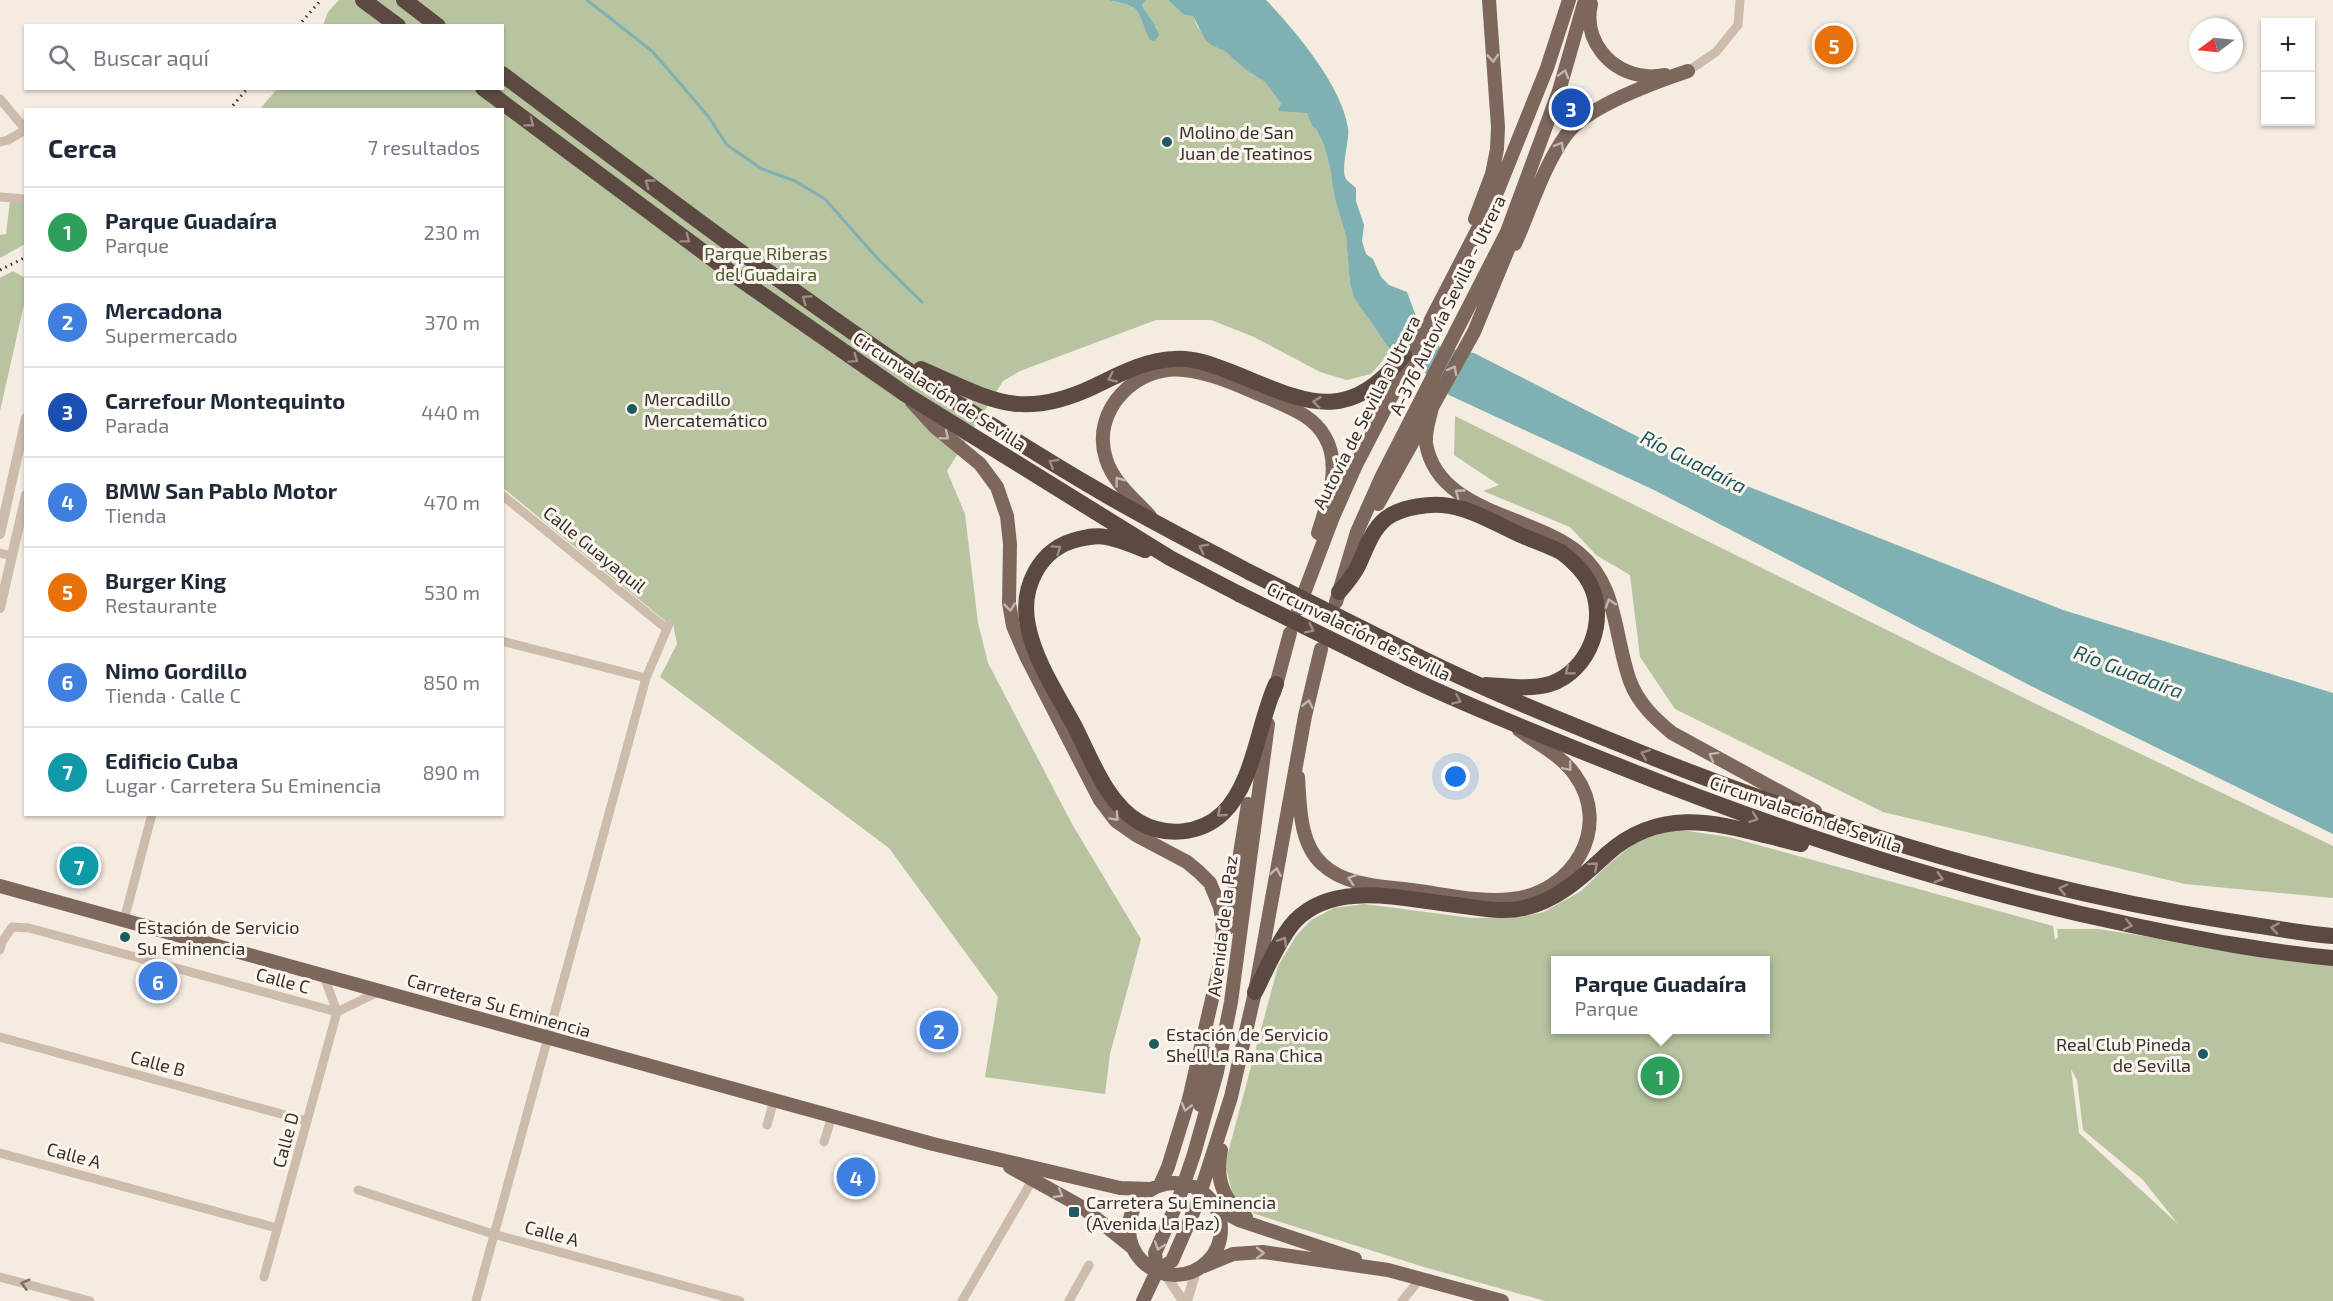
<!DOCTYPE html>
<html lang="es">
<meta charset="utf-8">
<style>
body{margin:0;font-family:"Exo 2",sans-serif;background:#f6f6f7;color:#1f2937}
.controls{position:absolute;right:18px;top:18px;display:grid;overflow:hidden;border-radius:0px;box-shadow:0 2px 4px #0004}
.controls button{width:54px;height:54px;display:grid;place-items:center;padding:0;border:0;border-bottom:2px solid #e0e1e3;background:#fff;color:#1f2937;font:30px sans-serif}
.compass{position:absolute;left:2189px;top:18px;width:54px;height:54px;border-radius:50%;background:#fff;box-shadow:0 2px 4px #0004;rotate:254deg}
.you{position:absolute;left:1456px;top:777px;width:21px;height:21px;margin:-15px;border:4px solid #fff;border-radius:50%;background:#1a73e8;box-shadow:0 0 0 9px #1a73e833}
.badge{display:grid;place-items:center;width:39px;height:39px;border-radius:50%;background:#1f5a5e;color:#fff;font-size:20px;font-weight:700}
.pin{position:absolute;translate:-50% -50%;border:3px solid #fff;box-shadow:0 2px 6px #0006}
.popup{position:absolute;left:1551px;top:956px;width:219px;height:78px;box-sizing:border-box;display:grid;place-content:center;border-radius:0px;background:#fff;filter:drop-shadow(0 2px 4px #0005);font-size:20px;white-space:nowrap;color:#747a83}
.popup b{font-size:22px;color:#1f2937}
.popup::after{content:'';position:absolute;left:50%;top:100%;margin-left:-12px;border:12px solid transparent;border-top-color:#fff}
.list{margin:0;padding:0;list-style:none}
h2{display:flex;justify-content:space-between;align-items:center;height:78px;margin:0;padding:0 24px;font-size:26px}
h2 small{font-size:20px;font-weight:400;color:#747a83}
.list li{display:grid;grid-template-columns:39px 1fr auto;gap:18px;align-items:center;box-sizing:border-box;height:90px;padding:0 24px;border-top:2px solid #e0e1e3}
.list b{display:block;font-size:22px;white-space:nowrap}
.list p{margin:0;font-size:20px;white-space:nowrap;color:#747a83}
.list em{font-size:20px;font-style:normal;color:#747a83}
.icon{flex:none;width:33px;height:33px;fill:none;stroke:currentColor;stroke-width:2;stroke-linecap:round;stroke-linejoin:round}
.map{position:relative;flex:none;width:2333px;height:1301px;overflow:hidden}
.search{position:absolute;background:#fff;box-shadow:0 2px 4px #0004;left:24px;top:24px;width:480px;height:66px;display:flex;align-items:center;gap:15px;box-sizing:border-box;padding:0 21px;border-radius:0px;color:#747a83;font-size:22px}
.panel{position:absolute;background:#fff;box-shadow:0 2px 4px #0004;left:24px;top:108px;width:480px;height:708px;border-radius:0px}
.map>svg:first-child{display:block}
.green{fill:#b8c4a0;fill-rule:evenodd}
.water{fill:#7fb0b2}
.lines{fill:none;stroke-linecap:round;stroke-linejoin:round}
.stream{stroke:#7fb0b2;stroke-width:3}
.minor{stroke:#cdbbac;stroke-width:9}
.tertiary{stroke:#cdbbac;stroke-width:10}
.primary{stroke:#7d675c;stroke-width:14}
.motorway{stroke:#5c4a42;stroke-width:16}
.rail{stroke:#3b302b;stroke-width:3;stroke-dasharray:1.5 4.5;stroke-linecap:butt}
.motorway-bridge{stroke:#5c4a42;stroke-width:16}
.oneway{stroke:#c2b5ac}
.oneway2{stroke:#9c8e87}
.oneway3{stroke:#7d6f65}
.poi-dot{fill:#1f5a5e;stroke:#fbf5ee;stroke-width:2}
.labels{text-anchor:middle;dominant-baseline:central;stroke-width:6;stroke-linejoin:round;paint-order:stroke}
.poi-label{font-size:18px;fill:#3b302b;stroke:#fbf5ee;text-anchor:start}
.park-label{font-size:18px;fill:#4a5a2e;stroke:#fbf5ee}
.street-label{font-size:18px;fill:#3b302b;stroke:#fbf5ee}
.water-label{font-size:20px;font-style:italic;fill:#1f5a5e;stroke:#fbf5ee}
</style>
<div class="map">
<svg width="2333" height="1301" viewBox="0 0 2333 1301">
<rect width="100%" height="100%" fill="#f4ebe1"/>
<path class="green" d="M 339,0 L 1107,0 C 1131,5 1140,5 1147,32 L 1157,28 L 1150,20 L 1142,5 L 1146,0 L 1168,0 L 1184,15 L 1193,16 L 1197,26 L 1213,46 L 1225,50 L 1246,70 L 1265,82 L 1281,104 L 1297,112 L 1307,112 L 1312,126 L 1316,129 L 1324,145 L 1330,168 L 1334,195 L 1346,237 L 1350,284 L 1354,298 L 1390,350 L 1385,358 L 1371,374 L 1347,380 L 1320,372 L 1254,337 L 1211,320 L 1156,320 L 1020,371 L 1003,381 L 947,471 L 965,514 L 978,623 L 988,663 L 1072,824 L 1141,939 L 1110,1054 L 1105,1094 L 985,1077 L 998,997 L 889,848 L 660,677 L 677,644 L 673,624 L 669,624 L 503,488 L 502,110 L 259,110 L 277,89 L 502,88 L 502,26 L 323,25 L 328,12 Z
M 10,201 L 25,202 L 25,244 L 0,258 L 0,235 L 6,234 Z
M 13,271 L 25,278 L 25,300 L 0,411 L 0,278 Z
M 1455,416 L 2028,700 L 2333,846 L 2333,898 L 2185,884 L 1883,812 L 1675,709 L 1640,657 L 1630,575 L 1596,555 L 1570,527 L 1483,491 L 1499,485 L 1454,455 Z
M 1674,829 L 1729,837 L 2053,926 L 2055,940 L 2058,937 L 2057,929 L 2098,929 L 2333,965 L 2333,1301 L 1545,1301 L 1424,1267 L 1255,1214 L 1233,1196 L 1225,1164 L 1278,966 L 1296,936 L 1311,920 L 1334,908 L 1364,904 L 1472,918 L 1519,917 L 1544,912 L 1581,891 L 1611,862 L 1640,839 ZM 1555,960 L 1765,960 L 1765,1030 L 1555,1030 ZM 2071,1069 L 2077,1080 L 2083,1130 L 2143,1180 L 2178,1224 L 2079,1133 Z"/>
<path class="water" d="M 1107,0 L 1146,0 L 1142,5 C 1147,16 1156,24 1159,35 L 1155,41 L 1150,40 C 1136,9 1144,7 1107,0 Z
M 1168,0 L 1266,0 C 1295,30 1342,86 1348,128 C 1350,140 1340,169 1346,179 C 1348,182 1353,185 1356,188 L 1356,201 L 1364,225 L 1362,241 L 1366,254 L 1373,259 L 1381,277 L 1389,285 L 1407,292 L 1421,330 L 1440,347 L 1474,353 L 1693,465 L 2063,610 L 2333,693 L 2333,834 L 2039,690 L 1654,490 L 1449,395 L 1422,370 L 1390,350 L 1354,298 L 1350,284 L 1346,237 L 1334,195 L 1330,168 L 1324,145 L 1316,129 L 1312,126 L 1307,113 L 1278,111 L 1281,104 L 1265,82 L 1246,70 L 1225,51 L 1213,46 L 1206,41 L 1193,16 L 1184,15 Z"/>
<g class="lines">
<path class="stream" d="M 587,0 L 653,52 L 708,116 L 727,145 L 762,169 L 795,181 L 825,199 L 877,258 L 922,302"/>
<path class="minor" d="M 1688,71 L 1716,52 L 1738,25 L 1740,0
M 0,99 L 26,130
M 0,142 L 8,140 L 25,130
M 0,197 L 26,199
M 502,495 L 667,629
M 0,553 L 12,556
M 502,641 L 646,678
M 124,920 L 152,814
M 0,950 L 2,942 L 12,927 L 29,928 L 337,1012
M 337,1012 L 380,991
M 0,1037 L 307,1121
M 767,1125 L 774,1100
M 824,1142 L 832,1116
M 0,1153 L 277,1228
M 358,1190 L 493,1234 L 740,1301
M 0,1277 L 90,1301
M 264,1277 L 337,1012 L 324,976
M 476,1301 L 646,678 L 669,624
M 962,1301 L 1033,1179
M 1069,1301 L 1089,1265
M 1402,1301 L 1421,1278"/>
<path class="tertiary" d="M 0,534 L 26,418
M 0,608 L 26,495
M 1165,1274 L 1183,1301
M 1187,1301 L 1196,1271"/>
<path class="primary" d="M 1591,4 C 1583,40 1609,72 1646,76 C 1652,77 1659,76 1665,75
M 1475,219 L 1492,174 L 1497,149 L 1498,127 L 1489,0
M 1515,244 C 1531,208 1543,167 1566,135 C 1586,107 1655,82 1688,71
M 912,402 L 935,427 L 980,464 L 997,487 L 1007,516 L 1010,544 L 1009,603 L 1013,626 L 1026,656 L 1100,800 L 1116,821 L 1136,835 L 1187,862 L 1199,872 L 1210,883 L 1220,907 L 1222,918 L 1223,932 L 1220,965 L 1209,1012 L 1189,1099 L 1168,1167 L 1160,1185
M 1432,408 C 1429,419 1425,432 1426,443 C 1437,513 1534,515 1579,553 C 1618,585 1614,637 1630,681 C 1638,703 1655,719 1672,733 L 1815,811
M 1378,504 L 1474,332 L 1514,235
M 1150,516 C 1134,499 1113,482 1106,459 C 1090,410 1137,364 1184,370 C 1213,373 1239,386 1266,397 C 1288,407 1313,415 1325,437 C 1342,466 1327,504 1318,533
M 1336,602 L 1357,532 L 1381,478 L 1507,232 L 1559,91 L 1585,0
M 1298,609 L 1333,517 L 1356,465 L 1498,190 L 1547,68 L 1569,0
M 1274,693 L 1290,633
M 1298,777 C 1300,805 1299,843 1322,864 C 1345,886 1382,886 1412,890 C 1444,894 1480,903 1512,899 C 1572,893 1613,828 1575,775 C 1561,755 1539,745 1519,730
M 0,886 L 933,1144 L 1120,1188 L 1152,1189
M 1228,928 L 1248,804
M 1200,1105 L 1206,1053
M 1221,1150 C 1215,1178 1223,1201 1246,1217
M 1010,1167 L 1082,1207 L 1133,1248
M1129 1229a46 46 0 1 1 92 0a46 46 0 1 1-92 0Z
M 1217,1208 L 1239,1220 L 1355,1259
M 1204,1266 L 1233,1254 L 1263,1252 L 1388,1270 L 1502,1301
M 1157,1271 L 1155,1253 L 1178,1201 L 1194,1154 L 1217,1072 L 1231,1002 L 1268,724
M 1143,1301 L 1157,1271 L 1172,1261 L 1196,1206 L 1231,1097 L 1255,992 L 1305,716 L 1321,649"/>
<path class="motorway" d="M 363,0 L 398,26
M 404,0 L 438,26
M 502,74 C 697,220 891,370 1101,492 C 1150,521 1200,546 1249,572
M 483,88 L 737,277 L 905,394 L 1170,558 L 1239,594
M 921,369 C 989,398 1018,422 1093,387 C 1118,375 1145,360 1174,359 C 1193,357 1213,365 1231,372 C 1304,401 1346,428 1404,355
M 1145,550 C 1133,545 1119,539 1106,537 C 1097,535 1088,537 1079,539 C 1039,548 1020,588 1028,626 C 1035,662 1059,697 1076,729 C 1092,761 1107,803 1139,822 C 1165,837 1200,835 1223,813 C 1254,783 1258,723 1276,684
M 1339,592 C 1346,584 1353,576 1358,566 C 1367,547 1373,524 1393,514 C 1407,507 1427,504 1442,505 C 1470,507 1498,525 1523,536 C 1535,541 1549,546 1561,552 C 1571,559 1583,571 1589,582 C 1609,618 1590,671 1550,684 C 1529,690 1507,686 1486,685
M 1419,657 C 1496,695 1575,726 1654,758 C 1839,831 2031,890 2228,921 C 2263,926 2298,933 2333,936
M 1409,678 C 1477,710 1546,737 1616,765 C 1783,832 1954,888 2131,925 C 2198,939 2265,952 2333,958
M 1255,992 C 1265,972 1280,937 1295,921 C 1335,879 1406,900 1456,905 C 1478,908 1502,913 1524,908 C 1558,900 1582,877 1607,854 C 1668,800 1730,828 1801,844"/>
<path class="rail" d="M 298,26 L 321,0
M 229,110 L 248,88
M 0,270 L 26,257"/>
<path class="motorway-bridge" d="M 1249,572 L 1419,657
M 1239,594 L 1409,678"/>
</g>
<defs><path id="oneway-chevron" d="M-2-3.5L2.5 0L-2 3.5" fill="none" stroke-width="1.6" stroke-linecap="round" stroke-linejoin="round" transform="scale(1.5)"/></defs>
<g class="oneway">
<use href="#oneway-chevron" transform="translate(1493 58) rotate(86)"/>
<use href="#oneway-chevron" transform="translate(1564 74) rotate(-74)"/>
<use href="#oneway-chevron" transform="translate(1560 146) rotate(-60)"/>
<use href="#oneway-chevron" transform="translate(1453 370) rotate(-61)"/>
<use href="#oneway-chevron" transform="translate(945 436) rotate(39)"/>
<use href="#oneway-chevron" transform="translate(1119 481) rotate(-127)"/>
<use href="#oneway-chevron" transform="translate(1459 493) rotate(-144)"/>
<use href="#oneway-chevron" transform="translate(1610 603) rotate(-108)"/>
<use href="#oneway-chevron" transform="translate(1010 607) rotate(84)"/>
<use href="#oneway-chevron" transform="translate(1308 704) rotate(-78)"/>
<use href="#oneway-chevron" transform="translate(1713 756) rotate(-151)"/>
<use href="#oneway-chevron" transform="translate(1568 767) rotate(50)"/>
<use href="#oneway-chevron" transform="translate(1115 817) rotate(47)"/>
<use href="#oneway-chevron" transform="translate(1276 872) rotate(-80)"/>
<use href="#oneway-chevron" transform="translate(1352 879) rotate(-162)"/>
<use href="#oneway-chevron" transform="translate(1186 1107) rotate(106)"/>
<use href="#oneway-chevron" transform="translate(1059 1194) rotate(30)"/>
<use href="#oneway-chevron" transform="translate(1159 1246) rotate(109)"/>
<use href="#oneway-chevron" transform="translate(1260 1253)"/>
</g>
<g class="oneway2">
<use href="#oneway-chevron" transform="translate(530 123) rotate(37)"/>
<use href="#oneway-chevron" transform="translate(649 183) rotate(-144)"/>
<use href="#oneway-chevron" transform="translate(686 239) rotate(37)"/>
<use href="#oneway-chevron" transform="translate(806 299) rotate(-145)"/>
<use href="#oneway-chevron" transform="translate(854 359) rotate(35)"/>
<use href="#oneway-chevron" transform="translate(1112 378) rotate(155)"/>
<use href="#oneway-chevron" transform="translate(1317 402) rotate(-173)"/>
<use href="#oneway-chevron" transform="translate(1053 463) rotate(-149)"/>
<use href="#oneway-chevron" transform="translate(1203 548) rotate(-153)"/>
<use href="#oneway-chevron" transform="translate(1057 549) rotate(-35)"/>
<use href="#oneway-chevron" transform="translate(1310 629) rotate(26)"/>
<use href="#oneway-chevron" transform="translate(1569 671) rotate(141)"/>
<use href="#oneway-chevron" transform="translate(1457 700) rotate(23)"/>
<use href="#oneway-chevron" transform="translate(1645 754) rotate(-159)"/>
<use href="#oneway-chevron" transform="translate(1221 813) rotate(139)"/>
<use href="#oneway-chevron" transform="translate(1754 818) rotate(20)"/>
<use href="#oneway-chevron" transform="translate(1594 866) rotate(-41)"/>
<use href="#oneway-chevron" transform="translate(1939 878) rotate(16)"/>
<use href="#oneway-chevron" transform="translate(2063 889) rotate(-167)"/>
<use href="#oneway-chevron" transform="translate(2128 925) rotate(12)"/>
<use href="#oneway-chevron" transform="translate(2275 928) rotate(-171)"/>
<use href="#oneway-chevron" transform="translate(1283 941) rotate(-59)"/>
</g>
<use class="oneway3" href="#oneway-chevron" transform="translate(25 1284) rotate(-165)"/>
<g class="poi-dot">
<circle cx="1167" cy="142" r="6"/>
<circle cx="632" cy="409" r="6"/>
<circle cx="125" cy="937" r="6"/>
<circle cx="1154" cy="1044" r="6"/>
<circle cx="2203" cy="1054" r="6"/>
<rect x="1068" y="1206" width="12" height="12" rx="3"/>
</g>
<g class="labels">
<g class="poi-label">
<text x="1179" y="132">Molino de San<tspan x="1179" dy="21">Juan de Teatinos</tspan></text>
<text x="644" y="399">Mercadillo<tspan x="644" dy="21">Mercatemático</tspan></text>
<text x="137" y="927">Estación de Servicio<tspan x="137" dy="21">Su Eminencia</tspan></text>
<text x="1166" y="1034">Estación de Servicio<tspan x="1166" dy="21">Shell La Rana Chica</tspan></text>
<text x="2191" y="1044" text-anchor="end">Real Club Pineda<tspan x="2191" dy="21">de Sevilla</tspan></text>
<text x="1086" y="1202">Carretera Su Eminencia<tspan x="1086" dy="21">(Avenida La Paz)</tspan></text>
</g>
<g class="park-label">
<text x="766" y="253">Parque Riberas<tspan x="766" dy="21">del Guadaira</tspan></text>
</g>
<g class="street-label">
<text transform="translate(1447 305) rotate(-64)">A-376 Autovía Sevilla - Utrera</text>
<text transform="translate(940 391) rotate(33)">Circunvalación de Sevilla</text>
<text transform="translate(1366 412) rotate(-63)">Autovía de Sevilla a Utrera</text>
<text transform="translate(595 549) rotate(39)">Calle Guayaquil</text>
<text transform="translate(1359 631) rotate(26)">Circunvalación de Sevilla</text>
<text transform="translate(1806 814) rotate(19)">Circunvalación de Sevilla</text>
<text transform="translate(1222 926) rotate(-83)">Avenida de la Paz</text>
<text transform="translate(283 980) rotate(15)">Calle C</text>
<text transform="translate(499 1005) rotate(16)">Carretera Su Eminencia</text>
<text transform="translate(158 1063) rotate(15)">Calle B</text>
<text transform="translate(285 1140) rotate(-75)">Calle D</text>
<text transform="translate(74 1155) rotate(15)">Calle A</text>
<text transform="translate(552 1233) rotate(15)">Calle A</text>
</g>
<g class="water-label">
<text transform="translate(1694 461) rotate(27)">Río Guadaíra</text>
<text transform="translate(2129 671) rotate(21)">Río Guadaíra</text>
</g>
</g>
</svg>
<div class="controls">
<button>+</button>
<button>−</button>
</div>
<svg class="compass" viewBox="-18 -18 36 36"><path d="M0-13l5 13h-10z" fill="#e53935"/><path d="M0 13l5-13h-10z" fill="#747a83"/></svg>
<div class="you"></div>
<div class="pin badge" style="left:1660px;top:1076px;background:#2e9e5b">1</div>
<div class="popup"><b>Parque Guadaíra</b>Parque</div>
<div class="pin badge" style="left:939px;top:1030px;background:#3f7fe0">2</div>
<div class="pin badge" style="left:1571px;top:108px;background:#1a4fb4">3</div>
<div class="pin badge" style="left:856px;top:1177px;background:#3f7fe0">4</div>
<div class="pin badge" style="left:1834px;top:45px;background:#e8710a">5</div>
<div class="pin badge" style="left:158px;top:981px;background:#3f7fe0">6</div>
<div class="pin badge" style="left:79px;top:866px;background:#0f9aa8">7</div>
<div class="search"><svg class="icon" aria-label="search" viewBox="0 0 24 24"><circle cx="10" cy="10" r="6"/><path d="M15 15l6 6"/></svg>Buscar aquí</div>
<section class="panel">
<h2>Cerca<small>7 resultados</small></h2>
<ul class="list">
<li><span class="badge" style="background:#2e9e5b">1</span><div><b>Parque Guadaíra</b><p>Parque</p></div><em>230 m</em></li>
<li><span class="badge" style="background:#3f7fe0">2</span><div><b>Mercadona</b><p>Supermercado</p></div><em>370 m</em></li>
<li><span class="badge" style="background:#1a4fb4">3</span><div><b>Carrefour Montequinto</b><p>Parada</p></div><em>440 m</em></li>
<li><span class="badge" style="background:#3f7fe0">4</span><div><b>BMW San Pablo Motor</b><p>Tienda</p></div><em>470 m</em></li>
<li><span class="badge" style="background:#e8710a">5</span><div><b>Burger King</b><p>Restaurante</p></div><em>530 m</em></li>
<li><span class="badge" style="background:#3f7fe0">6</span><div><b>Nimo Gordillo</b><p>Tienda · Calle C</p></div><em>850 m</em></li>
<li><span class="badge" style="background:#0f9aa8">7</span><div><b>Edificio Cuba</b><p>Lugar · Carretera Su Eminencia</p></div><em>890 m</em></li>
</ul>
</section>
</div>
